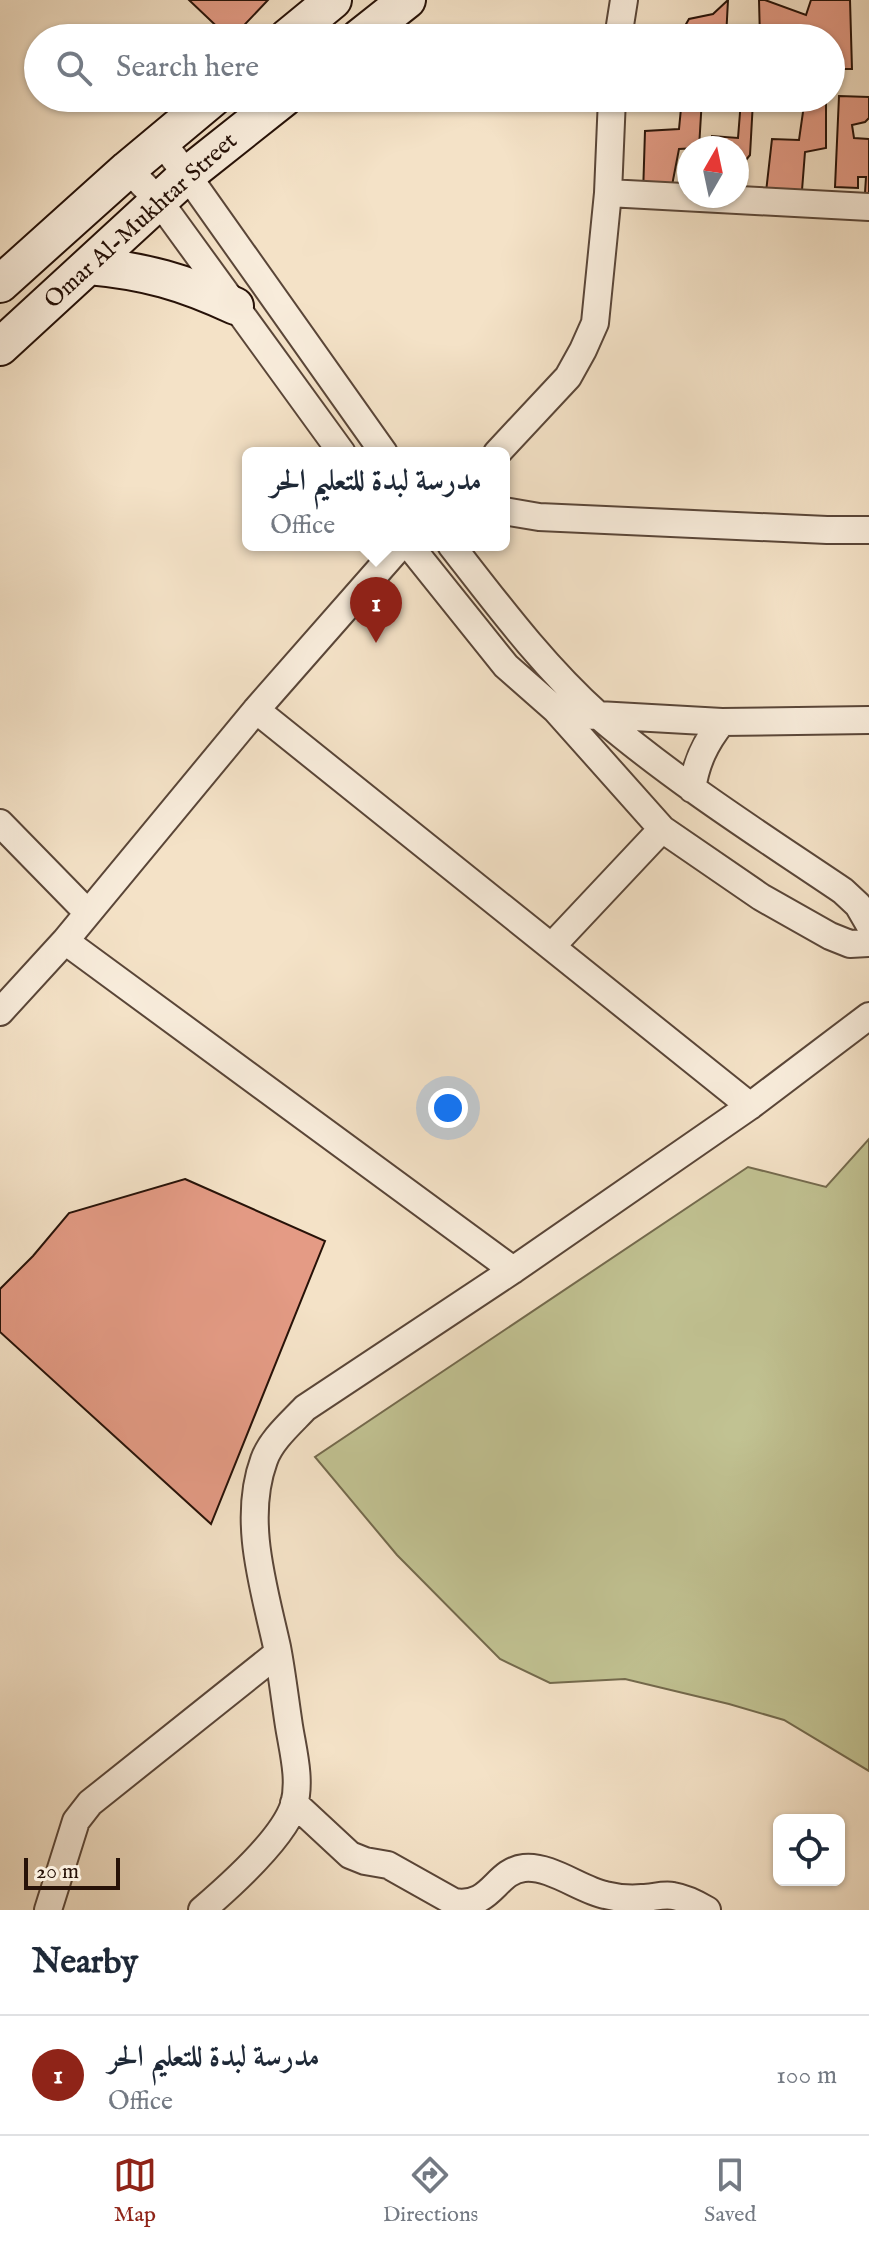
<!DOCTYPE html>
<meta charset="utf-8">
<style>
body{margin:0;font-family:"IM FELL English",Amiri,serif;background:#f2f2f3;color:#1f2937}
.controls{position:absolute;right:24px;bottom:24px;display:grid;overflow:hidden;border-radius:12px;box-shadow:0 2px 6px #0004}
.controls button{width:72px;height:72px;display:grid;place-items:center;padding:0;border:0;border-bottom:2px solid #e0e1e3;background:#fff;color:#1f2937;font:40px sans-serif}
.compass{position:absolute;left:677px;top:136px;width:72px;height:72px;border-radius:50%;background:#fff;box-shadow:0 2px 6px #0004;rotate:9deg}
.scale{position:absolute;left:24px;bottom:20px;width:96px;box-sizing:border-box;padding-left:8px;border:4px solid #271208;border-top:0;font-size:22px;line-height:28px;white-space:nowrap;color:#271208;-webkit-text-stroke:6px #f8ecdb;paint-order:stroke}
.you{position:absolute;left:448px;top:1108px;width:28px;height:28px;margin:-20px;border:6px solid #fff;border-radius:50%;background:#1a73e8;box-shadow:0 0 0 12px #1a73e833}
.badge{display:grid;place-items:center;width:52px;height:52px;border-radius:50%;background:#8f2418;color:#fff;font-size:26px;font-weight:700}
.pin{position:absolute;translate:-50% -66px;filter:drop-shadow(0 2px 4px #0008)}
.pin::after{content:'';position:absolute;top:42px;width:28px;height:24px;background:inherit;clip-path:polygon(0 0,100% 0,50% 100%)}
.popup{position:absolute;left:242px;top:447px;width:268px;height:104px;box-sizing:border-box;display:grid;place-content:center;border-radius:12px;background:#fff;filter:drop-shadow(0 2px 6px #0005);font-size:26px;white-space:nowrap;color:#747a83}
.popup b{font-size:30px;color:#1f2937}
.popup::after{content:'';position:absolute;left:50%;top:100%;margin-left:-16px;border:16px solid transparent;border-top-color:#fff}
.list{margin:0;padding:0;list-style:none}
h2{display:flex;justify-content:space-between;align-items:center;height:104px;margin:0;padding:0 32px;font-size:34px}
h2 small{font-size:26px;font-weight:400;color:#747a83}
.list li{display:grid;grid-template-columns:52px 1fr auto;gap:24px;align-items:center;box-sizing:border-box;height:120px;padding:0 32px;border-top:2px solid #e0e1e3}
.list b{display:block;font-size:30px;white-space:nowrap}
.list p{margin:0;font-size:26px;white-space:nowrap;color:#747a83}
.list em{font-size:26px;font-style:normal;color:#747a83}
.icon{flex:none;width:44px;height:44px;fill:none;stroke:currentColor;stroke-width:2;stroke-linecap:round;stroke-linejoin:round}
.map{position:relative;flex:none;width:869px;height:1910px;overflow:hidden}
.search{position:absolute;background:#fff;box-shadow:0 2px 6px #0004;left:24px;right:24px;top:24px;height:88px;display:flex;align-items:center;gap:20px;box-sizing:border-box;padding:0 28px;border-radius:44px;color:#747a83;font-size:30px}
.sheet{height:224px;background:#fff}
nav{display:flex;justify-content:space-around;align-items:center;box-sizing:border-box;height:112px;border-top:2px solid #e0e1e3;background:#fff;font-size:22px;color:#747a83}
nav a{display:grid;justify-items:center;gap:4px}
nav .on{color:#8f2418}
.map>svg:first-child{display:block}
.green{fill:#c1c292;stroke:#746a4d;stroke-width:2}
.building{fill:#e49b85;stroke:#271208;stroke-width:2}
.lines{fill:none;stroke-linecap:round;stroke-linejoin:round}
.street-casing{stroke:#5a4638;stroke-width:30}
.secondary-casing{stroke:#271208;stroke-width:40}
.street{stroke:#f8ecdb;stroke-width:26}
.secondary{stroke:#f8ecdb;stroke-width:36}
.labels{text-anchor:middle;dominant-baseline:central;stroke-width:6;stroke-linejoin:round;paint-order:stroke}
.street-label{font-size:24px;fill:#271208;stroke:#f8ecdb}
</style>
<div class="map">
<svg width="869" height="1910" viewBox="0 0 869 1910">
<rect width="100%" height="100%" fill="#f4e2c7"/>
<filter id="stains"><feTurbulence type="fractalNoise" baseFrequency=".0025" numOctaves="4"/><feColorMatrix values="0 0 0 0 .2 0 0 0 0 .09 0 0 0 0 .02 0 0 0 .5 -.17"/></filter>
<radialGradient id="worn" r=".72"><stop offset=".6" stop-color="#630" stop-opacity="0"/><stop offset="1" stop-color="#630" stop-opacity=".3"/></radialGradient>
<path class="green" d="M 869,1139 L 869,1771 L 784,1720 L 729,1704 L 625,1679 L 550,1683 L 500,1659 L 397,1555 L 315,1457 L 748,1167 L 826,1187 Z"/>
<path class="building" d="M 189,0 L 268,0 L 232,38 L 229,38 Z
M 728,0 L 726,38 L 678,38 L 689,19 L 713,14 Z
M 759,0 L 765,0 L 806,15 L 811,0 L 850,0 L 852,69 L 831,69 L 831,38 L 760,38 Z
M 839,96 L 869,97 L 869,118 L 865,122 L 852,125 L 854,138 L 869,139 L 869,194 L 865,193 L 866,177 L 858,177 L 858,188 L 835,187 Z
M 682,98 L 702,98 L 699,148 L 679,149 L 670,196 L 643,195 L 645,131 L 679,129 Z
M 805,98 L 826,98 L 826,148 L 805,152 L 801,203 L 765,201 L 772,139 L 799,140 Z
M 741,100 L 753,101 L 750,155 L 737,171 L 737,148 L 711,148 L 712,136 L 738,138 Z
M 185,1179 L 325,1241 L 211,1524 L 0,1332 L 0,1289 L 33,1256 L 69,1213 Z"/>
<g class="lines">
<g class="street-casing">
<path id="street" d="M 618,38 L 624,0
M 161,141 L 187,175 L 384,453
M 128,169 L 159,201 L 342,453
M 608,193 L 869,207
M 497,453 L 568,377 L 583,350 L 595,323 L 608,193 L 612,98
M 504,511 L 539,517 L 827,530 L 869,530
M 409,545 L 506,666 L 556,710 L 587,716 L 598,715 L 722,722 L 869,720
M 451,545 C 497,604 543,666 599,716 C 675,781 760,835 843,891 L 858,905 L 869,924
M 256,710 L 750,1106
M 556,710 L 662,829 L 761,897 L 830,936 L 850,944 L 869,943
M 692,789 C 696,763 705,743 722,722
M 0,823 L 87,912
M 65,941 L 513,1270
M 552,946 L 662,829
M 0,1012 L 65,941 L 256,710 L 401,545
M 294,1803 L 350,1855 L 365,1861 L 388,1865 L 454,1902 C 492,1908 495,1871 524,1868 C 550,1865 581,1890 605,1895 C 617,1898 630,1899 642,1898 C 652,1898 663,1894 673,1896 C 685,1898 697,1904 707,1910
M 48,1910 L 76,1821 L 90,1803 L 278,1653
M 202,1910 C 230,1886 283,1839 294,1805 C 301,1780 293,1751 289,1726 C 285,1700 282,1673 277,1647 C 264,1588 242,1520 264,1460 C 271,1440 291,1423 305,1408 L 513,1270 L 750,1106 L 869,1016"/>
</g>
<g class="secondary-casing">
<path id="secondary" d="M 287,38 L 333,0
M 359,38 L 407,0
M 89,266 C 145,271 184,282 235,306
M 0,284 L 128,169 L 213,98
M 0,347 L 187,175 L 284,98"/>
</g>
<use href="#street" class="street"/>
<use href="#secondary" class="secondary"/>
</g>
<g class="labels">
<g class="street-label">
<text transform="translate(141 221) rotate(-42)">Omar Al-Mukhtar Street</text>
</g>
</g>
<rect width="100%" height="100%" filter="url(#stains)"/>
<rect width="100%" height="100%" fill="url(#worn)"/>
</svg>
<div class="controls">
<button><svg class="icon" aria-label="locate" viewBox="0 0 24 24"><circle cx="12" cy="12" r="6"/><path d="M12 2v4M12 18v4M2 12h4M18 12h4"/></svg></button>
</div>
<svg class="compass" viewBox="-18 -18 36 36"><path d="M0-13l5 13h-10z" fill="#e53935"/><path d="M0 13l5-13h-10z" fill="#747a83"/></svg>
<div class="scale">20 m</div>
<div class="you"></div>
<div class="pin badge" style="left:376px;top:643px">1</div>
<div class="popup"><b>مدرسة لبدة للتعليم الحر</b>Office</div>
<div class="search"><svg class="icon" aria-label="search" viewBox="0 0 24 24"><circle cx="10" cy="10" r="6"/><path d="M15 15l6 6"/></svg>Search here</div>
</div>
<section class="sheet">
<h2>Nearby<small></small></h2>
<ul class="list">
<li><span class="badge">1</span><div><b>مدرسة لبدة للتعليم الحر</b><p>Office</p></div><em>100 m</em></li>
</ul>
</section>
<nav>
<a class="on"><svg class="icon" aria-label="map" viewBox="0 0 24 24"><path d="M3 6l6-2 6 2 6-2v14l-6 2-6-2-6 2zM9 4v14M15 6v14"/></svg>Map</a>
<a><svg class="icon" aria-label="directions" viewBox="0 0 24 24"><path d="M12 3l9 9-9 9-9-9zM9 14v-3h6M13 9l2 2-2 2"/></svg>Directions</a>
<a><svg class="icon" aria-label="saved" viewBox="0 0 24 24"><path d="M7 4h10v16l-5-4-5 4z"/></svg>Saved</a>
</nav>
